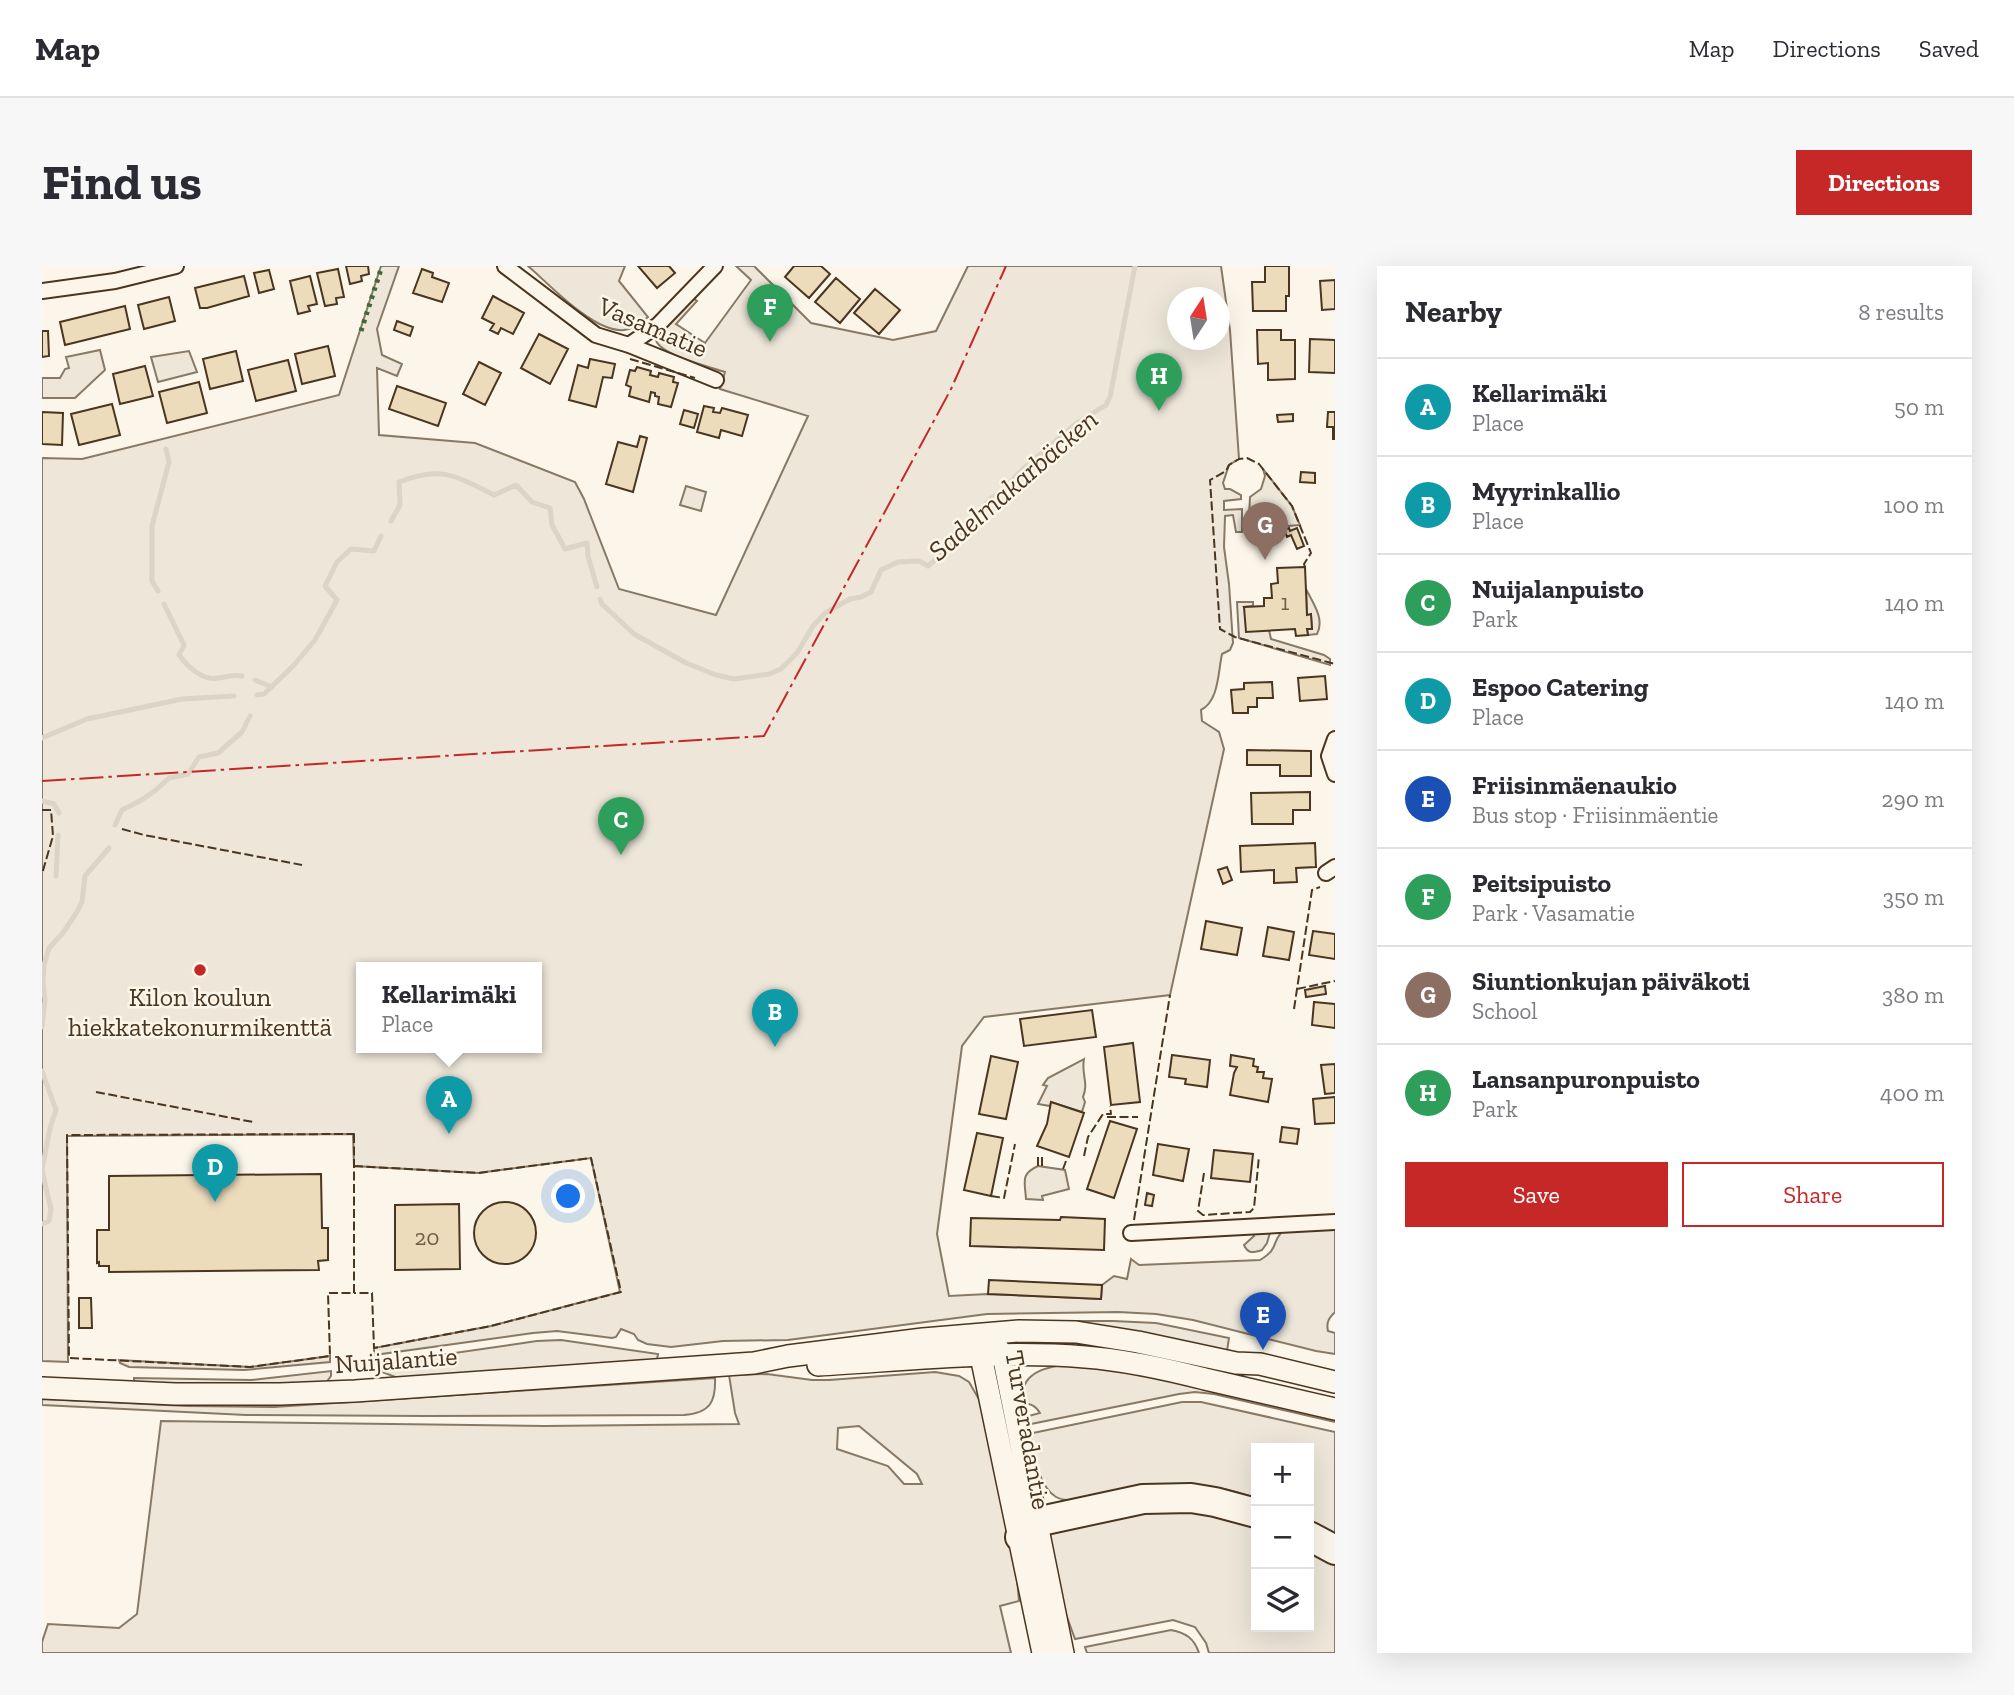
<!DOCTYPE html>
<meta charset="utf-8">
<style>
body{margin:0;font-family:"Zilla Slab",serif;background:#f7f7f7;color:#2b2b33}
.controls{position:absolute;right:21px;bottom:21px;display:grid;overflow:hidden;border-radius:0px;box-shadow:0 7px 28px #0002}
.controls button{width:63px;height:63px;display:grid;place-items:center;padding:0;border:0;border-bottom:2px solid #e1e1e2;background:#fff;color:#2b2b33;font:35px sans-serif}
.compass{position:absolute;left:1125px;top:21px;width:63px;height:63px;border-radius:50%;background:#fff;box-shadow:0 7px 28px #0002;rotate:12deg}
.you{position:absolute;left:527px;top:931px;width:24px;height:24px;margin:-18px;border:5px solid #fff;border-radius:50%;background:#1a73e8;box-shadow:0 0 0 10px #1a73e833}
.badge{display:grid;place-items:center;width:46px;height:46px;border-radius:50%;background:#c62828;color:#fff;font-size:23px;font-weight:700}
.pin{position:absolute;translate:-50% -58px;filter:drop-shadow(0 2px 4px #0008)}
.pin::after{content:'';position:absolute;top:37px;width:24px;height:21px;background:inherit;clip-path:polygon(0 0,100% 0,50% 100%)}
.popup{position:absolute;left:314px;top:696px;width:186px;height:91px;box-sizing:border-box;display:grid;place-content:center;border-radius:0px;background:#fff;filter:drop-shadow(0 2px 5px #0005);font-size:23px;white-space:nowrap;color:#7c7c81}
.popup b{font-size:26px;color:#2b2b33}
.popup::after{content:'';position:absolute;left:50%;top:100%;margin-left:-14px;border:14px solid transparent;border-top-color:#fff}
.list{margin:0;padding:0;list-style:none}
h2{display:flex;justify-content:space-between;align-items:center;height:91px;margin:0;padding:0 28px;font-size:30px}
h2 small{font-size:23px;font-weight:400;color:#7c7c81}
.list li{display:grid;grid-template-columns:46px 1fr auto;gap:21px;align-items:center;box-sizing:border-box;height:98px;padding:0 28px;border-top:2px solid #e1e1e2}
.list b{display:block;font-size:26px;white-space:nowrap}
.list p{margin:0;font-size:23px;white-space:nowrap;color:#7c7c81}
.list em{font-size:23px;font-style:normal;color:#7c7c81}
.actions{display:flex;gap:14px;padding:21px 28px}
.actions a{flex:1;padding:16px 0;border:2px solid #c62828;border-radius:0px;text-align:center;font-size:24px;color:#c62828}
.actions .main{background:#c62828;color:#fff}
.icon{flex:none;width:38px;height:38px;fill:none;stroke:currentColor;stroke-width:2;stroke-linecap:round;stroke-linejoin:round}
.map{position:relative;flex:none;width:1293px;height:1387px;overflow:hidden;border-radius:0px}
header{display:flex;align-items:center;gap:42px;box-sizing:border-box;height:98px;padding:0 35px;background:#fff;border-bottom:2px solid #e1e1e2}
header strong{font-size:33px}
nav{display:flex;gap:38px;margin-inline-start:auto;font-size:24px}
.intro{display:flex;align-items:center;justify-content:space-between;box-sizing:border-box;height:168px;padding:0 42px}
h1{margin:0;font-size:49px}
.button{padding:18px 32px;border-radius:0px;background:#c62828;color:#fff;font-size:24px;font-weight:700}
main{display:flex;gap:42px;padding:0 42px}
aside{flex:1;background:#fff;border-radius:0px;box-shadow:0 7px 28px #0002}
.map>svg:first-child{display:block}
.green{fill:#ede6d9;stroke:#887966;stroke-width:2;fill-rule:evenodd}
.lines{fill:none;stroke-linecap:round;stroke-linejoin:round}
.stream{stroke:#dcd4c6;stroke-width:5}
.building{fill:#ecdcbc;stroke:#4a3520;stroke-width:2}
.street-casing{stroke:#4a3520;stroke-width:18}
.secondary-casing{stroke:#4a3520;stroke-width:24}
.highway-casing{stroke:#4a3520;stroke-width:32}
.street{stroke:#fbf6e9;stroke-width:14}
.secondary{stroke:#fbf6e9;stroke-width:21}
.highway{stroke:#fbf6e9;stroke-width:28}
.hedge{stroke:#436837;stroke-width:5;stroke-dasharray:3.5 5;stroke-linecap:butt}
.fence{stroke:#4a3520;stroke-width:2;stroke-dasharray:9 3.5;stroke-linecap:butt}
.power{stroke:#c62828;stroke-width:2;stroke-dasharray:24 5 3.5 5;stroke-linecap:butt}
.poi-dot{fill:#c62828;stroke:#fbf6e9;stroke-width:2.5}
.labels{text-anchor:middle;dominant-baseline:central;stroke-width:5;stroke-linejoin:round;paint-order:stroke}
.number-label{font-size:23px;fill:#725f47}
.street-label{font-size:26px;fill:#4a3520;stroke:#fbf6e9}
.poi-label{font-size:26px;fill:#4a3520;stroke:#fbf6e9}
.water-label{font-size:28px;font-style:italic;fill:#4a3520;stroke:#fbf6e9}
</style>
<header>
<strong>Map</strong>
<nav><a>Map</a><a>Directions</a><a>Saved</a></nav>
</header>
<div class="intro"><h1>Find us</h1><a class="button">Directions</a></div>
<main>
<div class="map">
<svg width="1293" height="1387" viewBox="0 0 1293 1387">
<rect width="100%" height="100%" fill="#fbf6e9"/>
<path class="green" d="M 339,0 L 357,0 L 335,63 L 340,89 L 360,98 L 355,110 L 335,102 L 337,169 L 433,177 L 533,216 L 542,233 L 577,323 L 674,349 L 766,150 L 678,123 L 683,106 C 665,100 630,92 617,79 C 613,75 614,73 614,68 L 651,32 L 655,35 L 634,58 L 663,77 L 709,14 L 694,0 L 712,0 L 769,57 L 851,74 L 894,65 L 926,0 L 1179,0 L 1188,64 L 1197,193 L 1187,199 L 1181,217 L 1183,223 L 1188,223 L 1199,229 L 1199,233 L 1182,235 L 1182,244 L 1200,243 L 1200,266 L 1194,266 L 1191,249 L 1183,250 L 1182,281 L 1187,318 L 1191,377 L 1188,384 L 1180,388 C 1176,406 1177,435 1159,444 L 1160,455 L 1177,466 L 1182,483 L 1128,729 L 942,751 L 920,780 L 895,968 L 907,1030 L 946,1028 L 1059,1033 L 1060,1019 L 1072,1010 L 1085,1013 L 1089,993 L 1097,999 L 1218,994 C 1238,982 1229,976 1241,965 L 1293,963 L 1293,1046 C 1287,1052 1284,1056 1286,1065 L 1293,1067 L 1293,1088 L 1274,1085 L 1151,1054 L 1114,1048 L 1076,1046 L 945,1048 L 746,1074 L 681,1075 L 629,1081 L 605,1078 L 596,1074 L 592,1068 L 579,1063 L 574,1071 L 570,1072 L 515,1065 L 491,1067 L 332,1089 L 332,1082 L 449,1060 L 578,1026 L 549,892 L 436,907 L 312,900 L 311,868 L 25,870 L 26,1096 L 0,1095 L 0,192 L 40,193 L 297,129 ZM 1136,32 L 1178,32 L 1178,74 L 1136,74 ZM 320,702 L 494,702 L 494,782 L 320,782 Z
M 486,0 L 583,0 L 577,15 L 606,51 C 598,57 592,63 582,64 C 552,67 507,18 486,0 Z
M 58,84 L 63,104 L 33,132 L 0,132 L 0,112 L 18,112 L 23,103 L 27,102 L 24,91 Z
M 147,85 L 155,106 L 116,116 L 109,91 Z
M 1221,203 L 1250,240 L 1258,259 L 1218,262 L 1207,252 L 1208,231 L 1219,223 L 1223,210 Z
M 644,220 L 664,226 L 659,245 L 638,239 Z
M 1264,323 C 1271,337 1283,353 1275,368 L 1266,369 L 1265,363 L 1270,363 L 1269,349 L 1265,349 Z
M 1195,336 L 1211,336 L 1211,340 L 1202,341 L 1227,364 L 1229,373 L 1282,389 L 1288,393 L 1288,399 L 1197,372 Z
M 1042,793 C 1039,808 1047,817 1041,831 L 1043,836 L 1040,846 L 1009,836 L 1008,840 L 996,838 L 1005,820 L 1001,819 L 1006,812 Z
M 996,900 L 1023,904 L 1027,923 L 1000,930 L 1001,934 L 984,933 C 983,916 978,908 996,900 Z
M 1229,963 L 1225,977 L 1220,984 C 1211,987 1206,988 1202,979 L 1212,970 L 1210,966 Z
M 1006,1055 L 1071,1055 L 1114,1057 L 1187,1072 L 1185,1085 Z
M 519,1074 L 616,1088 L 615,1094 L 356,1112 L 340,1106 L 336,1098 L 495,1075 Z
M 288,1090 L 288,1096 L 202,1104 L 87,1101 L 78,1097 L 77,1094 L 208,1101 Z
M 1043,1097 L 1293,1149 L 1293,1156 L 1172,1128 L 1153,1126 L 1137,1128 L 984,1159 L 983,1151 L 998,1147 C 993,1139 989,1138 980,1137 C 976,1100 1017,1099 1043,1097 Z
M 289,1105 L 289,1110 L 283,1118 L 92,1117 L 92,1112 L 209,1114 Z
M 893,1106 L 917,1110 L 927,1116 L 942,1142 L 972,1277 L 977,1335 L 958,1340 L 969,1387 L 0,1387 L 0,1376 L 6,1358 L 77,1362 L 95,1348 L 119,1155 L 502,1160 L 697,1158 L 693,1147 L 687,1109 L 725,1108 L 770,1114 L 787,1114 ZM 817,1160 L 875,1208 L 880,1218 L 862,1218 L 846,1200 L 795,1183 L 796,1162 Z
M 673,1112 C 674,1136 668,1147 642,1149 L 384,1150 L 204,1149 L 0,1139 L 0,1133 L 145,1140 L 232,1141 Z
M 1140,1136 L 1159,1136 L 1293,1166 L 1293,1272 L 1267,1257 L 1267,1182 L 1214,1182 L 1214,1233 C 1186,1221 1150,1216 1119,1219 C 1107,1220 1094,1221 1082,1223 C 1064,1226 1030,1240 1014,1231 C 997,1221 990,1185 986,1168 Z
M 1129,1242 L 1214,1256 L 1214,1361 L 1267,1361 L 1267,1279 L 1293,1293 L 1293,1387 L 1167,1387 L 1164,1377 L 1153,1361 L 1131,1354 L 1033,1373 L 1021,1340 L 1005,1271 L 1008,1264 Z
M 1129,1364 C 1144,1367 1152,1372 1157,1387 L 1045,1387 L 1043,1381 Z"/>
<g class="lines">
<path class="stream" d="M 349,255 L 358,239 L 357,216 C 399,199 414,210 452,229 L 474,219 L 490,236 L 508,242 L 510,259 L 523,283 L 545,277 L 546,290 L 555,321
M 116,325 L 110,315 L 110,260 L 127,196 L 124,183
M 558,333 L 560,338 L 592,368 L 644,397 L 674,409 L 692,413 L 727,408 L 739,403 L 755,387 L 771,360 L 783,347 L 808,333 L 819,331 L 829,326 L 839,304 L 856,296 L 877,295 L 886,300 L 906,283 L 949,232 L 960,225 L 981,203 L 1035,157 L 1064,139 L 1068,131 L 1093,0
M 122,338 L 142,379 L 137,389 C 145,400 160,415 176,412 C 186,411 191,408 200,410
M 213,414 L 230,421
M 215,429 L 222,428 L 252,399 L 273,374 L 295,334 L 283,320 L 295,296 L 309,283 L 332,285 L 339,270
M 0,472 L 45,453 L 140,433 L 192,430
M 0,535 L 12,538 L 17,547
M 73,559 L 80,544 L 98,535 L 114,524 L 127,512 L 146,508 L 157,491 L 176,487 L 200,466 L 208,450
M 14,610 L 16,569
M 0,761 L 3,734 L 1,717 L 2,699 L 7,682 L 20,668 L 35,646 L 40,636 L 43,610 L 67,582
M 0,805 L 14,844 L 8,862 L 0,904
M 0,905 L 9,943 L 7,955 L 0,958"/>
</g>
<path class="building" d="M 304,0 L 326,0 L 327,8 L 319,10 L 320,15 L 308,18 Z
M 596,0 L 627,0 L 633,7 L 615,22 Z
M 752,0 L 779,0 L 788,8 L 767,32 L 743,11 Z
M 1223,0 L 1247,0 L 1247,30 L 1244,30 L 1244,45 L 1211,45 L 1210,16 L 1223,16 Z
M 296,3 L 302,31 L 294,32 L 295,38 L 283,40 L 275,7 Z
M 380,3 L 391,7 L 390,11 L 407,17 L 400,36 L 371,27 Z
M 227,4 L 232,23 L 217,27 L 212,7 Z
M 202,10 L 207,30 L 165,42 L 158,42 L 153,22 Z
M 268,10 L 275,38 L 266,40 L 268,45 L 256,48 L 248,15 Z
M 794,12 L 818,33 L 798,57 L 773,36 Z
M 1293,14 L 1293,43 L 1280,44 L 1278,15 Z
M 833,23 L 858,44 L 837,68 L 812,47 Z
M 451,30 L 482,47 L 471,68 L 459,62 L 456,68 L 448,64 L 452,58 L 440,52 Z
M 127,31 L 133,55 L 102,63 L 96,39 Z
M 83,40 L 88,63 L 23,79 L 18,56 Z
M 355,55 L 371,61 L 368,70 L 352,64 Z
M 1215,64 L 1239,64 L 1239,74 L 1253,74 L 1253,113 L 1226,114 L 1226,97 L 1216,98 Z
M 0,65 L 6,65 L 7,90 L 0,91 Z
M 497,68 L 526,83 L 508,118 L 479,102 Z
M 1268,73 L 1293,74 L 1293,107 L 1267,106 Z
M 286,80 L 293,110 L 260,118 L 253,88 Z
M 194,85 L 201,115 L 168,123 L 161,93 Z
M 548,93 L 573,98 L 570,112 L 561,111 L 554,141 L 527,134 L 536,99 L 546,102 Z
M 246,94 L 254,125 L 214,135 L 206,104 Z
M 437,96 L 459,107 L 443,139 L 421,128 Z
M 103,100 L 111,130 L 78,138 L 71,108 Z
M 595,101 L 609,105 L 608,109 L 616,111 L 617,107 L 632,111 L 631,116 L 636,117 L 629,141 L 616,138 L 617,131 L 613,130 L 613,127 L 609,126 L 607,136 L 587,130 L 589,121 L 584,119 L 588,104 L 593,105 Z
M 157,116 L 165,147 L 125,157 L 117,126 Z
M 355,120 L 404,137 L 396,160 L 347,143 Z
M 70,138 L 78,169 L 37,179 L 29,148 Z
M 662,140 L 672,142 L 671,146 L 678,147 L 680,142 L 706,149 L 700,170 L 679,164 L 677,172 L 655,166 Z
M 642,144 L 656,148 L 652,162 L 638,158 Z
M 0,146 L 21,147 L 20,179 L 0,178 Z
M 1286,146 L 1293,146 L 1293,173 L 1291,173 L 1291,161 L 1285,161 Z
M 1251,148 L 1251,155 L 1236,156 L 1235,149 Z
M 598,170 L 605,172 L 591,226 L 564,218 L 576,176 L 595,181 Z
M 1259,206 L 1273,207 L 1273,217 L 1258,216 Z
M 1247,262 L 1248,265 L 1255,262 L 1262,280 L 1255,283 L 1249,269 L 1245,271 L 1242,264 Z
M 1263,301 L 1265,349 L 1269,348 L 1270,363 L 1265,363 L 1266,369 L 1254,370 L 1253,363 L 1204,366 L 1202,341 L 1222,340 L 1222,332 L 1230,332 L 1229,318 L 1236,317 L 1235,302 Z
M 1283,410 L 1285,433 L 1258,435 L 1256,412 Z
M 1230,416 L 1231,432 L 1215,432 L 1215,441 L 1206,441 L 1206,447 L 1191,447 L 1189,424 L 1202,423 L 1202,417 Z
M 1205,484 L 1269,485 L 1269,510 L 1238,510 L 1238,499 L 1205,499 Z
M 1268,526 L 1268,544 L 1251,544 L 1251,558 L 1210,558 L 1209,527 Z
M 1273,577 L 1274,601 L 1254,602 L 1255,616 L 1232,617 L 1232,604 L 1199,606 L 1198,580 Z
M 1185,601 L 1190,614 L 1181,618 L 1176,604 Z
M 1164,655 L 1200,662 L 1195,689 L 1159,683 Z
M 1226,661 L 1252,666 L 1247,694 L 1221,690 Z
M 1271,665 L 1293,668 L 1293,693 L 1267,689 Z
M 1283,720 L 1284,728 L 1264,731 L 1263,724 Z
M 1272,736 L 1293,738 L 1293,762 L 1270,759 Z
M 1050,744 L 1054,771 L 982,780 L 978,753 Z
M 1091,777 L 1098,836 L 1069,839 L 1062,781 Z
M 1130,789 L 1168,794 L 1165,821 L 1143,818 L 1144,813 L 1127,811 Z
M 1189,789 L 1212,793 L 1211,800 L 1216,801 L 1215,806 L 1222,806 L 1221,812 L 1230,813 L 1226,836 L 1188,829 L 1192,807 L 1195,801 L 1188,800 Z
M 949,790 L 976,796 L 964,853 L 937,848 Z
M 1293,798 L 1293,827 L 1283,828 L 1279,799 Z
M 1293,831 L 1293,857 L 1273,858 L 1271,833 Z
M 1009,836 L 1042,847 L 1027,891 L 995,880 L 1005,858 Z
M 1068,855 L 1095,863 L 1072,932 L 1045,923 Z
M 1240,861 L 1257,863 L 1255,878 L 1238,876 Z
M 935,867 L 961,872 L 949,930 L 922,924 Z
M 1116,878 L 1147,883 L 1141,915 L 1111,909 Z
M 1172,884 L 1211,888 L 1208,916 L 1169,912 Z
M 279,908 L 280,962 L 286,962 L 286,994 L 276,995 L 277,1004 L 67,1006 L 67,1000 L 57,1000 L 57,996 L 55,997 L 55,964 L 67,964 L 67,910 Z
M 1105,927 L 1112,929 L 1110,940 L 1103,939 Z
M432 967a31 31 0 1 1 62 0a31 31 0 1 1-62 0Z
M 417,938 L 418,1003 L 353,1004 L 353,939 Z
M 1019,951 L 1063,953 L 1062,984 L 928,980 L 929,952 L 1018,954 Z
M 947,1014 L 1060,1019 L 1059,1033 L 946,1028 Z
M 37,1032 L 49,1032 L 50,1062 L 37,1062 Z"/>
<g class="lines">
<g class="street-casing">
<path id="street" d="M 463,0 L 554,69 L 587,79 L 674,114
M 0,25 L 73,15 L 134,0
M 587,79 L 616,59 L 673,0
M 1293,473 L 1287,490 L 1293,508
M 1284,607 L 1293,601
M 1089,967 L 1293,956"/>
</g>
<g class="secondary-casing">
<path id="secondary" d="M 943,1077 L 939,1090 L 1001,1387
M 953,1079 L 961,1089 L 1021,1387
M 776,1099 C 864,1094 954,1084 1043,1091 C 1083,1094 1124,1103 1163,1113 C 1207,1123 1250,1133 1293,1143
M 0,1122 L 133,1128 L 238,1128 L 313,1125 L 712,1097 L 746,1090 L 881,1073 L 977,1065 L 1034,1066 L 1096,1076 L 1194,1097 L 1218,1098 L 1293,1116"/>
</g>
<g class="highway-casing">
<path id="highway" d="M 1267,1270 L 1293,1284
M 978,1271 L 994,1256 L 1101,1233 L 1149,1232 L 1173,1236 L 1214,1247"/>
</g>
<use href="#street" class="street"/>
<use href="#secondary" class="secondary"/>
<use href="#highway" class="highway"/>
<path class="hedge" d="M 319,65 L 340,0"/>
<path class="fence" d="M 588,93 L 653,112
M 1263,301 L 1262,298 L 1269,287 L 1250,240 L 1217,198 L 1205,192 L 1197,193 L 1187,199 L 1184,205 L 1168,214 L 1178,363 L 1193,371 L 1293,398
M 0,544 L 9,544 L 11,570 L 0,608
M 80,563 L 102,569 L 260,599
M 1255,723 L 1293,715
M 1252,743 L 1270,624 L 1278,621
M 54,826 L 211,856
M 1065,851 L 1096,851
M 312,868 L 312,1027 L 286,1027 L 288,1090 L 208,1101 L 27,1092 L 25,869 Z
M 1042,890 L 1046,871 L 1061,848 L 1069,848 L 1068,840
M 312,900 L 436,907 L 549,892 L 579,1026 L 449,1060 L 332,1082 L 330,1027 L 312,1027
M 996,900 L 996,891
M 1000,900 L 1000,891
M 1021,903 L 1024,895
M 1162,907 L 1156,945 L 1161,949 L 1208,946 L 1212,942 L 1217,890
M 949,930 L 962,932 L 973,878
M 1092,954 L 1128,729"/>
<path class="power" d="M 0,515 L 722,470 L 909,123 L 964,0"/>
</g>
<circle class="poi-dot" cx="158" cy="704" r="7"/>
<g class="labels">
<g class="number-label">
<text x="1243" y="336">1</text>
<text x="385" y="971">20</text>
</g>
<g class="street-label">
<text transform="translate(611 61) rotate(23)">Vasamatie</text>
<text transform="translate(354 1094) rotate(-4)">Nuijalantie</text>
<text transform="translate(986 1164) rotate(80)">Turveradantie</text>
</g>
<g class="poi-label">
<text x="158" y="731">Kilon koulun<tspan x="158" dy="30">hiekkatekonurmikenttä</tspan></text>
</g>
<g class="water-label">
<text transform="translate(971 219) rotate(-41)">Sadelmakarbäcken</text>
</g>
</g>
</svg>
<div class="controls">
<button>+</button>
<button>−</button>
<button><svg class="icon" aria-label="layers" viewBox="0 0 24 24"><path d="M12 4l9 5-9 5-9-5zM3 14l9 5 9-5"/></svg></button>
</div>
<svg class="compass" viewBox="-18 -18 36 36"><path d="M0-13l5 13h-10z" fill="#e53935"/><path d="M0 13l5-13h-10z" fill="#7c7c81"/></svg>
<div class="you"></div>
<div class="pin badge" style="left:407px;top:868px;background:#0f9aa8">A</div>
<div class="popup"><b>Kellarimäki</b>Place</div>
<div class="pin badge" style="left:733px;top:781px;background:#0f9aa8">B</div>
<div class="pin badge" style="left:579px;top:589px;background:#2e9e5b">C</div>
<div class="pin badge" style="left:173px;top:936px;background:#0f9aa8">D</div>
<div class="pin badge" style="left:1221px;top:1084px;background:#1a4fb4">E</div>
<div class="pin badge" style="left:728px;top:76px;background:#2e9e5b">F</div>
<div class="pin badge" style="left:1223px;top:294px;background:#8d6e63">G</div>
<div class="pin badge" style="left:1117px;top:145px;background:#2e9e5b">H</div>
</div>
<aside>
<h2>Nearby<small>8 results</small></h2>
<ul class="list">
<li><span class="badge" style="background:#0f9aa8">A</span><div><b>Kellarimäki</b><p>Place</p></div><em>50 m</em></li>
<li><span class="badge" style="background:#0f9aa8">B</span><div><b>Myyrinkallio</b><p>Place</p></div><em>100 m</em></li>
<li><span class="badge" style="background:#2e9e5b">C</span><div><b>Nuijalanpuisto</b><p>Park</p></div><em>140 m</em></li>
<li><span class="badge" style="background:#0f9aa8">D</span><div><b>Espoo Catering</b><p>Place</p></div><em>140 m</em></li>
<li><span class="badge" style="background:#1a4fb4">E</span><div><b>Friisinmäenaukio</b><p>Bus stop · Friisinmäentie</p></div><em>290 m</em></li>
<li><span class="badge" style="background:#2e9e5b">F</span><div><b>Peitsipuisto</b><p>Park · Vasamatie</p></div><em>350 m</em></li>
<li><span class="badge" style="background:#8d6e63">G</span><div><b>Siuntionkujan päiväkoti</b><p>School</p></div><em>380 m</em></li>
<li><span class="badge" style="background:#2e9e5b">H</span><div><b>Lansanpuronpuisto</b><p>Park</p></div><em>400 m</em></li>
</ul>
<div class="actions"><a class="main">Save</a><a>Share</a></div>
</aside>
</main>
